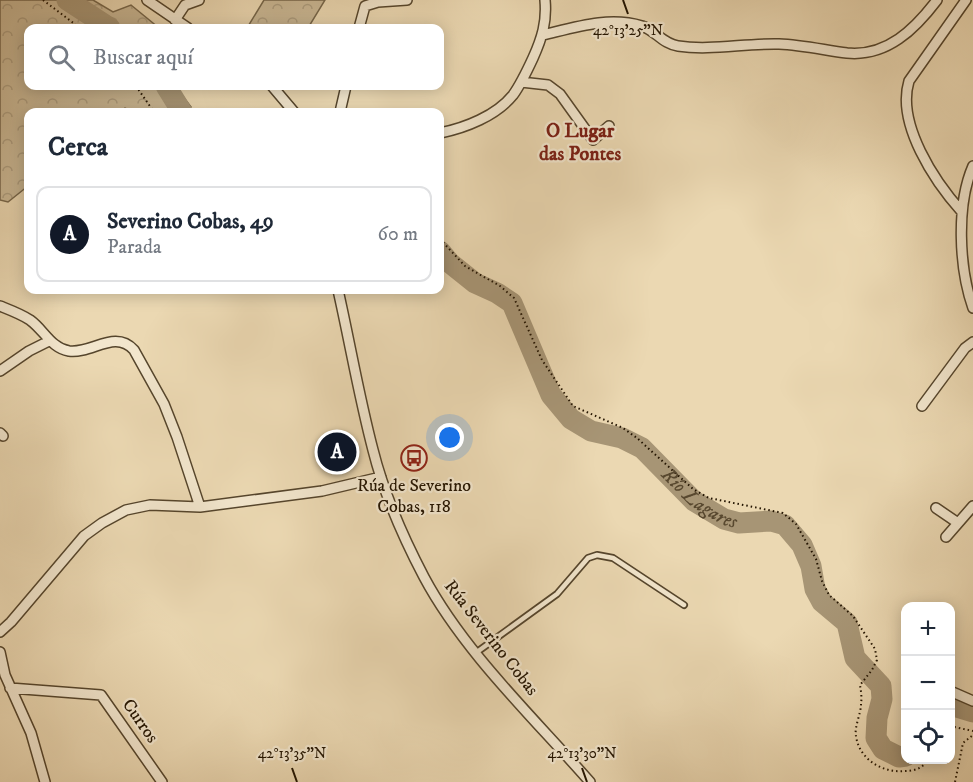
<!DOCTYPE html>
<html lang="es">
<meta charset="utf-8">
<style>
body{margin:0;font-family:"IM FELL DW Pica",serif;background:#f2f2f3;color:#1f2937}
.controls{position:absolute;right:18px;bottom:18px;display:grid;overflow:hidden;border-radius:12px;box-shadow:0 3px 15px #0003}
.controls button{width:54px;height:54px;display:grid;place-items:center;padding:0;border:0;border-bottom:2px solid #e0e1e3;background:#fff;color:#1f2937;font:30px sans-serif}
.you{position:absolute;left:450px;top:438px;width:21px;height:21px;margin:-15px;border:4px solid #fff;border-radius:50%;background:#1a73e8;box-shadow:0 0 0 9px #1a73e833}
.badge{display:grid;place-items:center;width:39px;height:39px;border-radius:50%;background:#111827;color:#fff;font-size:20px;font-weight:700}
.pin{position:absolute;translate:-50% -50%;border:3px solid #fff;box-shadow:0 2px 6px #0006}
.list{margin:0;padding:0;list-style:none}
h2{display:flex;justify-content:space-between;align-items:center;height:78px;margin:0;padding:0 24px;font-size:26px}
h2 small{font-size:20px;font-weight:400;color:#747a83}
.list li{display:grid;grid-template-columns:39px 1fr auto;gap:18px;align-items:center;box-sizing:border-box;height:96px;margin:0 12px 12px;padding:0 12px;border:2px solid #e0e1e3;border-radius:12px}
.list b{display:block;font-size:22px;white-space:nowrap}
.list p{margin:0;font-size:20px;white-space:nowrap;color:#747a83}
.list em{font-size:20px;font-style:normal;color:#747a83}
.icon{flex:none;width:33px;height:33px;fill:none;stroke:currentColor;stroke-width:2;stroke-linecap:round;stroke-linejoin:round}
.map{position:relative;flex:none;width:973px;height:782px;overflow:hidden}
.search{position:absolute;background:#fff;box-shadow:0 3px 15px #0003;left:24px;top:24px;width:420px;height:66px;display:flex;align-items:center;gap:15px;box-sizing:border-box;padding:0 21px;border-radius:12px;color:#747a83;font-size:22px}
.panel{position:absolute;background:#fff;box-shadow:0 3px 15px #0003;left:24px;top:108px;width:420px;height:186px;border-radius:12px}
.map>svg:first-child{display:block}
.forest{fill:url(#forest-crowns);stroke:#76664a;stroke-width:1.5}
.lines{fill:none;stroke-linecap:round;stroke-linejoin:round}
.river{stroke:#a79575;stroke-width:21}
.lane-casing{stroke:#55452c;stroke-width:8}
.street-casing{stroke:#55452c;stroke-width:12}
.path{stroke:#231400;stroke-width:2;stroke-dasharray:1.5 3;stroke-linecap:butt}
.lane{stroke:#f2e6cd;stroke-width:4.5}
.street{stroke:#f2e6cd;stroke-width:9}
.ticks{fill:none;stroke:#231400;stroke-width:2}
.labels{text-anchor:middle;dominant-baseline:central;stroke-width:4.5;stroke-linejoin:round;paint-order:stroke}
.poi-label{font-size:18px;fill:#231400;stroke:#f2e6cd}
.street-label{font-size:18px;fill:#231400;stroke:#f2e6cd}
.neighbourhood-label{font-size:20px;font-weight:bold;fill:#7a1f14;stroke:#f2e6cd}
.water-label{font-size:20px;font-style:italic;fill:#58482f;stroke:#f2e6cd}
.ticks-label{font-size:15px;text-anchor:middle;fill:#231400;stroke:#f2e6cd;stroke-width:4.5;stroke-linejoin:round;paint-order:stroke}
</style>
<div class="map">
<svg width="973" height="782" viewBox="0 0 973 782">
<defs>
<pattern id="forest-crowns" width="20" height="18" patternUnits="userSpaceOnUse" patternTransform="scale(1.5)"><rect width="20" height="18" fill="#c9b794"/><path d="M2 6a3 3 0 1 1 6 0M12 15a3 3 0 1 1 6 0" fill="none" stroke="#ac9c7e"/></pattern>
</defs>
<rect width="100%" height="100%" fill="#ebd8b2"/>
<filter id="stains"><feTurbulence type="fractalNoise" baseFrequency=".00333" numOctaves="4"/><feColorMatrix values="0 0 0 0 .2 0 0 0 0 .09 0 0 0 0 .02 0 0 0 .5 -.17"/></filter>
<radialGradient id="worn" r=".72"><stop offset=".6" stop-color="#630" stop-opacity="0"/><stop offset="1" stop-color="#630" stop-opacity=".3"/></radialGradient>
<path class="forest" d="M 0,0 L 93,0 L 113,12 L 131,5 L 159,28 L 28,28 L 28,86 L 175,86 L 191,107 L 186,112 L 133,112 L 125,108 L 119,112 L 28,112 L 28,186 L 8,202 L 0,200 Z
M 264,0 L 325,0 L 308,28 L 247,28 Z"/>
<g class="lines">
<g class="river">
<path d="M 67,0 L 110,28"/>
<path d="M 166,86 L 182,112"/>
<path id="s1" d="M 440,251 L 450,263 L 475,283 L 497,293 L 512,303 L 551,395 L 571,419 L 591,431 L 622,438 L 642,448 L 694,501 L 724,519 L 739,523 L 771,521 L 785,525 L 802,545 L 811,566 L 815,589 L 822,602 L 847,623 L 855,658 L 881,686 L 882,699 L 877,718 L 876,738 L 883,749 L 899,757 L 906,756"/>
<path d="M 950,705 L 973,712"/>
</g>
<g class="lane-casing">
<path id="lane" d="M 477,652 L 557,594 L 588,558 L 597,555 L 613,558 L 684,605"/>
</g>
<g class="street-casing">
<path id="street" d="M 147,0 L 188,28
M 175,20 L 185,5 L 199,0
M 359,28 L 365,6 L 378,2 L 407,0
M 543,35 C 576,27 609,16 642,26 C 656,31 663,44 678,46 C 711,51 745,43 779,44 C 802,45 824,50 847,53 C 887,57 915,29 937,0
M 521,82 L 548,85 L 560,94 L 593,140 L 609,126
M 272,86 L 294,112
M 340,112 L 346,86
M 440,133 C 465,128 496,116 513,95 C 521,84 527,71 533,58 C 542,38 547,22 545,0
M 973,166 C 956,205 959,268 973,308
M 962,212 C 935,182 896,124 909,81 L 966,0
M 338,290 C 350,343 359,397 373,450 C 384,494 403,537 424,577 C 464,652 534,718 590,782
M 0,306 C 10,310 21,314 30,320 C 44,330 51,348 69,351 C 92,354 115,329 134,350 L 164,404 L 177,437 L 200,507
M 0,371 L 29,351 L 49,341
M 922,406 L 965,348 L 973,342
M 0,433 L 3,436
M 936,508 L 958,523
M 946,537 L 973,506
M 0,632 L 11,622 L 84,536 L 102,523 L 126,510 L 150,505 L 200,507 L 322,491 L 381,477
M 0,652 L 5,675 L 31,733 L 45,782
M 10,688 L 101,695 L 162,782
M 950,691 L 973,701"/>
</g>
<path class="path" d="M 43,0 L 80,28
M 136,86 L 154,112
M 440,239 L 465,266 L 500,286 L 514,298 L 542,360 L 573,406 L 623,428 L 637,438 L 693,489 L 709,498 L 783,513 L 796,524 L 816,559 L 822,581 L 829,595 L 853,616 L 875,649 L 877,660 L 872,670 L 860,685 C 861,691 862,698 861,704 C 861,714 854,727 856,736 C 859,759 882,773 904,771 C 913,771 923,769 927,760
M 950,726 L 973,731
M 955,782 L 963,743 L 973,735"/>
<use href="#lane" class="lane"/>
<use href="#street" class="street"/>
</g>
<path class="ticks" d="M 623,0 L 628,14M 292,768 L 297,782M 582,768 L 587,782"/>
<defs>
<g id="bus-ring" transform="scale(1.35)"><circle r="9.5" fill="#f2e6cd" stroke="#8f2418" stroke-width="1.5"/><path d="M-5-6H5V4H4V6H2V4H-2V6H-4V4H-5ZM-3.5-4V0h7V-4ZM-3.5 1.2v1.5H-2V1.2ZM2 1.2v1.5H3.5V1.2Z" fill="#8f2418"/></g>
</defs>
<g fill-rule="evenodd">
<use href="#bus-ring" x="414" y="458"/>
</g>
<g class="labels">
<g class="poi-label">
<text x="414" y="486">Rúa de Severino<tspan x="414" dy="21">Cobas, 118</tspan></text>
</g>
<g class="street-label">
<text transform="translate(491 638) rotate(52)">Rúa Severino Cobas</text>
<text transform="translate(140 721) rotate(55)">Curros</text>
</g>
<g class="neighbourhood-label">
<text x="580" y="131">O Lugar<tspan x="580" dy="23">das Pontes</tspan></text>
</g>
<g class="water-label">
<text stroke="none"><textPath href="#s1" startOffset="376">Río Lagares</textPath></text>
</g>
</g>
<g class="ticks-label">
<text x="628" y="35">42°13'25"N</text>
<text x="292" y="758">42°13'35"N</text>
<text x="582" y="758">42°13'30"N</text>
</g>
<rect width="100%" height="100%" filter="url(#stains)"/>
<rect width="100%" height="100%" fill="url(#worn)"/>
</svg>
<div class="controls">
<button>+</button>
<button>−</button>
<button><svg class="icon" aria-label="locate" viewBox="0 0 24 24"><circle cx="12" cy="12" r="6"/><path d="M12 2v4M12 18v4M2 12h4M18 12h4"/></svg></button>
</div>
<div class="you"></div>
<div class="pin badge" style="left:337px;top:452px">A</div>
<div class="search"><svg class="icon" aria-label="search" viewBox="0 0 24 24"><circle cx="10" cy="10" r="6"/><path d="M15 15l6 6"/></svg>Buscar aquí</div>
<section class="panel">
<h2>Cerca<small></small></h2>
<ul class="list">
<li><span class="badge">A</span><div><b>Severino Cobas, 49</b><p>Parada</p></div><em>60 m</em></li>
</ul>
</section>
</div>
